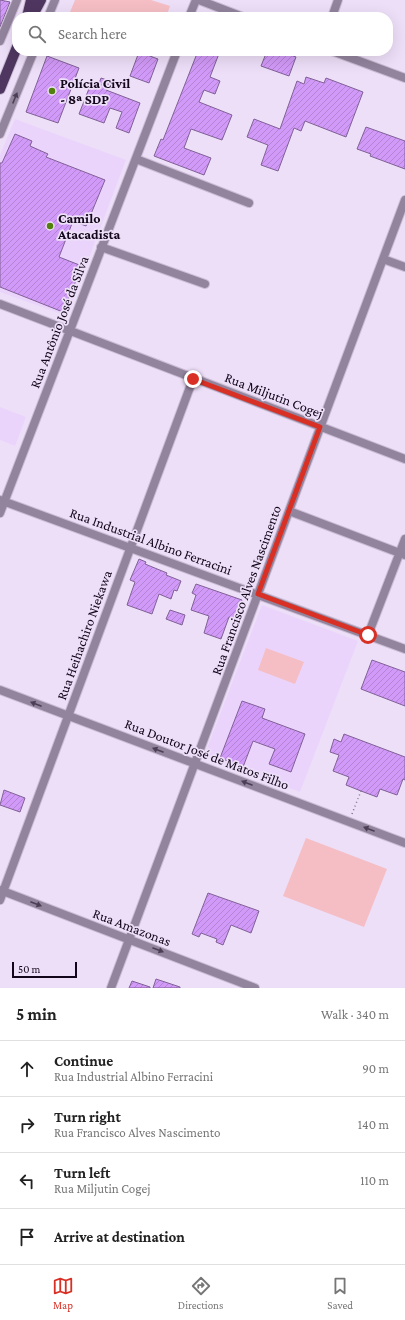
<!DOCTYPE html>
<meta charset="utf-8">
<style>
body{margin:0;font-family:"Crimson Pro",serif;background:#f2f2f2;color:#222}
.scale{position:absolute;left:12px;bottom:10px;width:65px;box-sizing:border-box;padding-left:4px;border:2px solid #12061a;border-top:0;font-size:11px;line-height:14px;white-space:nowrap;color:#12061a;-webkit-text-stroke:3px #eddff8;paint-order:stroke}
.stop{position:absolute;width:12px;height:12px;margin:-9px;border:3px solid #d93025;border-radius:50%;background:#fff}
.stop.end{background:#d93025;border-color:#fff;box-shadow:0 1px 4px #0008}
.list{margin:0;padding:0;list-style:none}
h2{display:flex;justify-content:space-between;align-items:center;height:52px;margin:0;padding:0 16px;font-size:17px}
h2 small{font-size:13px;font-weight:400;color:#767676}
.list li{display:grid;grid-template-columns:26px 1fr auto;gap:12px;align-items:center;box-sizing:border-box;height:56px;padding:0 16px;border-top:1px solid #e0e0e0}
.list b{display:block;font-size:15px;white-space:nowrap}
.list p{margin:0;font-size:13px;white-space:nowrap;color:#767676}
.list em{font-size:13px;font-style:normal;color:#767676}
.icon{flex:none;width:22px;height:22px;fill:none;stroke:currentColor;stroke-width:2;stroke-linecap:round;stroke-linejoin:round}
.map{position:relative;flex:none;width:405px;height:988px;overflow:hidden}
.search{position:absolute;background:#fff;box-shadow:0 4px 16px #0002;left:12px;right:12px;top:12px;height:44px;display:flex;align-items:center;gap:10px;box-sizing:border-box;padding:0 14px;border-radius:16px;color:#767676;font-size:15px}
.sheet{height:276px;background:#fff}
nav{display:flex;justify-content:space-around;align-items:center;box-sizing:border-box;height:56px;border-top:1px solid #e0e0e0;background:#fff;font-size:11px;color:#767676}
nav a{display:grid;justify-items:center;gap:2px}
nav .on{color:#d93025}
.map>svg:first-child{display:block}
.built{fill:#ebd4fc}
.grass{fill:#f5bec5}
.building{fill:url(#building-hatch);stroke:#806096}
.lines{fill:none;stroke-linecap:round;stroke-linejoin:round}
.minor-casing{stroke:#cabcd4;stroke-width:10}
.major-casing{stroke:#cabcd4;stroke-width:12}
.path{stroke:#7e7187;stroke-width:1.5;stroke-dasharray:1 3;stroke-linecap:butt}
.minor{stroke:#93849d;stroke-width:8}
.major{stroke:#4f3660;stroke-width:10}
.oneway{fill:#4c3f55}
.route{stroke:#d93025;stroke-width:5}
.poi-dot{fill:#52800c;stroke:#eddff8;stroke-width:1.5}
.labels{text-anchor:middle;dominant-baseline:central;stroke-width:3.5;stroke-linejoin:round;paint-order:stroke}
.poi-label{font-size:14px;font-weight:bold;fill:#12061a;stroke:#eddff8;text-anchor:start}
.street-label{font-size:14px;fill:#12061a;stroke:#eddff8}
</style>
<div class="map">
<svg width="405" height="988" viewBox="0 0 405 988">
<defs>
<pattern id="building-hatch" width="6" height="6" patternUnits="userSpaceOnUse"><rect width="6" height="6" fill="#d29af8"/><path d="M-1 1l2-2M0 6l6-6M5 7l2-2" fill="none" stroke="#b383d4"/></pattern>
</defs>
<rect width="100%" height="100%" fill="#eddff8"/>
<path class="built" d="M 15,119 L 126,160 L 67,316 L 0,292 L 0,155 Z
M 0,407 L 26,417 L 15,446 L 0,440 Z
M 262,605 L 358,641 L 300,792 L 204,756 Z"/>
<path class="grass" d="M 75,0 L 151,0 L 170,6 L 166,17 L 68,17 Z
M 266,648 L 304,662 L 295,684 L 258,670 Z
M 306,838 L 387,869 L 364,927 L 283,896 Z"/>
<path class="building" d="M 0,0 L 10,2 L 0,27 Z
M 198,51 L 220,51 L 210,77 L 220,81 L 215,94 L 204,90 L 199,102 L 232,115 L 222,140 L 191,129 L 184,148 L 211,158 L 204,175 L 154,156 L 161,139 L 163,140 Z
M 267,51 L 280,51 L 296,57 L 289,76 L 261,66 Z
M 139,52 L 158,59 L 149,83 L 130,76 Z
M 47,56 L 79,68 L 58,123 L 26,112 Z
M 306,77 L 324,83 L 326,78 L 363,92 L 346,137 L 305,121 L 301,131 L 294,128 L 278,171 L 261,165 L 268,145 L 247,137 L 254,119 L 280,129 L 297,81 L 304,84 Z
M 101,78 L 110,81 L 106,90 L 140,103 L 129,133 L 116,128 L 122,112 L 110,108 L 104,123 L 79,114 L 90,86 L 97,89 Z
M 366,127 L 405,141 L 405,169 L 370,156 L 371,154 L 357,149 Z
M 15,134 L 32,141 L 30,146 L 48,154 L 46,157 L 105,180 L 86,226 L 73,221 L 59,257 L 82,266 L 63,312 L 0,287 L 0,163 L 2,163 Z
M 139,559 L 146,562 L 145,564 L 167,573 L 166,575 L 181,581 L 177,591 L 174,590 L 171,599 L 159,594 L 152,614 L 127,605 L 135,582 L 130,580 Z
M 196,584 L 242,600 L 235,619 L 229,617 L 221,639 L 204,633 L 209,616 L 191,610 L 196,595 L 192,593 Z
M 170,610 L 185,615 L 182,625 L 166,619 Z
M 372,660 L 405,672 L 405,706 L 361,689 Z
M 242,701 L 265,709 L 262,718 L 305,734 L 291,772 L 269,764 L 275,749 L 253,741 L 243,767 L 220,758 Z
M 344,734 L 405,757 L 405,780 L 403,779 L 397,795 L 380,789 L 377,797 L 361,791 L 346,785 L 349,777 L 333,771 L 339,755 L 330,752 L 334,739 L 341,742 Z
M 4,790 L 25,798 L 20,812 L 0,805 Z
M 208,893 L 259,911 L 251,933 L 231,925 L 223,945 L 216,942 L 217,939 L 201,933 L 199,937 L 192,934 Z
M 156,979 L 180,987 L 180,988 L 153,988 Z
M 132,981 L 150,987 L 150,988 L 129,988 Z"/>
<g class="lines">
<g class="minor-casing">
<path id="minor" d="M 199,0 L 243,17
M 48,17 L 55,0
M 189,17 L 196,0
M 332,17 L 338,0
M 0,41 L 17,0
M 332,51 L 405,78
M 0,134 L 34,51
M 136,159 L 249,203
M 101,247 L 205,284
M 383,259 L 405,267
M 0,304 L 405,459
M 0,500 L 405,649
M 289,511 L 405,555
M 0,513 L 177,51
M 368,635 L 405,539
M 0,690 L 405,843
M 0,890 L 255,988
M 0,900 L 193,379
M 111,988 L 405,200"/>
</g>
<g class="major-casing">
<path id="major" d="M 27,17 L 31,0
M 32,17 L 41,0
M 0,89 L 17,47"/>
</g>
<path class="path" d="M 352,814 L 361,791"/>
<use href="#minor" class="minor"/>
<use href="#major" class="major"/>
</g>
<defs><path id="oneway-solid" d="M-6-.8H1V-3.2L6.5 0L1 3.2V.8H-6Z"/></defs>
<g class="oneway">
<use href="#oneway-solid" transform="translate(15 98) rotate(-68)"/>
<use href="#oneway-solid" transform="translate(36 704) rotate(-159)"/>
<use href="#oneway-solid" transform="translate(158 750) rotate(-159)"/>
<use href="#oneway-solid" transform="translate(247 783) rotate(-159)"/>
<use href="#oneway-solid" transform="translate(369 829) rotate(-159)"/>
<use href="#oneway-solid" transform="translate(36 904) rotate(21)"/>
<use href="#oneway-solid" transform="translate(158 950) rotate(21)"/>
</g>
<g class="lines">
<path class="route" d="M 193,379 L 320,427 L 258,594 L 368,635"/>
</g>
<g class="poi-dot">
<circle cx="52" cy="91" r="4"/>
<circle cx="50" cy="226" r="4"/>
</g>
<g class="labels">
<g class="poi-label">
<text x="60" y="83">Polícia Civil<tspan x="60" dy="16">- 8ª SDP</tspan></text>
<text x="58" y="218">Camilo<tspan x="58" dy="16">Atacadista</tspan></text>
</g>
<g class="street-label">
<text transform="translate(59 322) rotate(-69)">Rua Antônio José da Silva</text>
<text transform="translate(274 395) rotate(21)">Rua Miljutin Cogej</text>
<text transform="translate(151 541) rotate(20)">Rua Industrial Albino Ferracini</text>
<text transform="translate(246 590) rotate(-70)">Rua Francisco Alves Nascimento</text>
<text transform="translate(84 635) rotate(-70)">Rua Heihachiro Niekawa</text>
<text transform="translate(207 754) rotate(21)">Rua Doutor José de Matos Filho</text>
<text transform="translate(132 927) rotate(21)">Rua Amazonas</text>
</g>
</g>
</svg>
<div class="scale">50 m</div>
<div class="stop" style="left:368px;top:635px"></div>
<div class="stop end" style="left:193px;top:379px"></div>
<div class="search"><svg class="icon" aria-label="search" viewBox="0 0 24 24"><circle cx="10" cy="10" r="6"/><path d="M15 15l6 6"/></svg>Search here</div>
</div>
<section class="sheet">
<h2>5 min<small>Walk · 340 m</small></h2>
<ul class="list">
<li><svg class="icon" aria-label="ahead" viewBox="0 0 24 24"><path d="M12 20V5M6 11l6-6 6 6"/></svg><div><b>Continue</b><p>Rua Industrial Albino Ferracini</p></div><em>90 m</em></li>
<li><svg class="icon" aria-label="right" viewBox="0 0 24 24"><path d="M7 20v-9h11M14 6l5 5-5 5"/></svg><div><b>Turn right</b><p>Rua Francisco Alves Nascimento</p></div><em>140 m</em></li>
<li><svg class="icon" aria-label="left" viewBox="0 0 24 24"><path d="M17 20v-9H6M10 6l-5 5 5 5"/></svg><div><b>Turn left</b><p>Rua Miljutin Cogej</p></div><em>110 m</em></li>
<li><svg class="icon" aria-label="arrive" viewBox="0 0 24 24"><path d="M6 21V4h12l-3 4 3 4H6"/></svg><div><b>Arrive at destination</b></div></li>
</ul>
</section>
<nav>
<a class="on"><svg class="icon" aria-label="map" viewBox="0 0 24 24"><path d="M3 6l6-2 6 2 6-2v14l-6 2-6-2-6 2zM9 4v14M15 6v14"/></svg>Map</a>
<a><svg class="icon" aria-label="directions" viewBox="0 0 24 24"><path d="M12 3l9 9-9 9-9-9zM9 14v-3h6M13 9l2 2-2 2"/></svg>Directions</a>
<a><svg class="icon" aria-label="saved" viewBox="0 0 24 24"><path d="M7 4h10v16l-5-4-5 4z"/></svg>Saved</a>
</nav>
